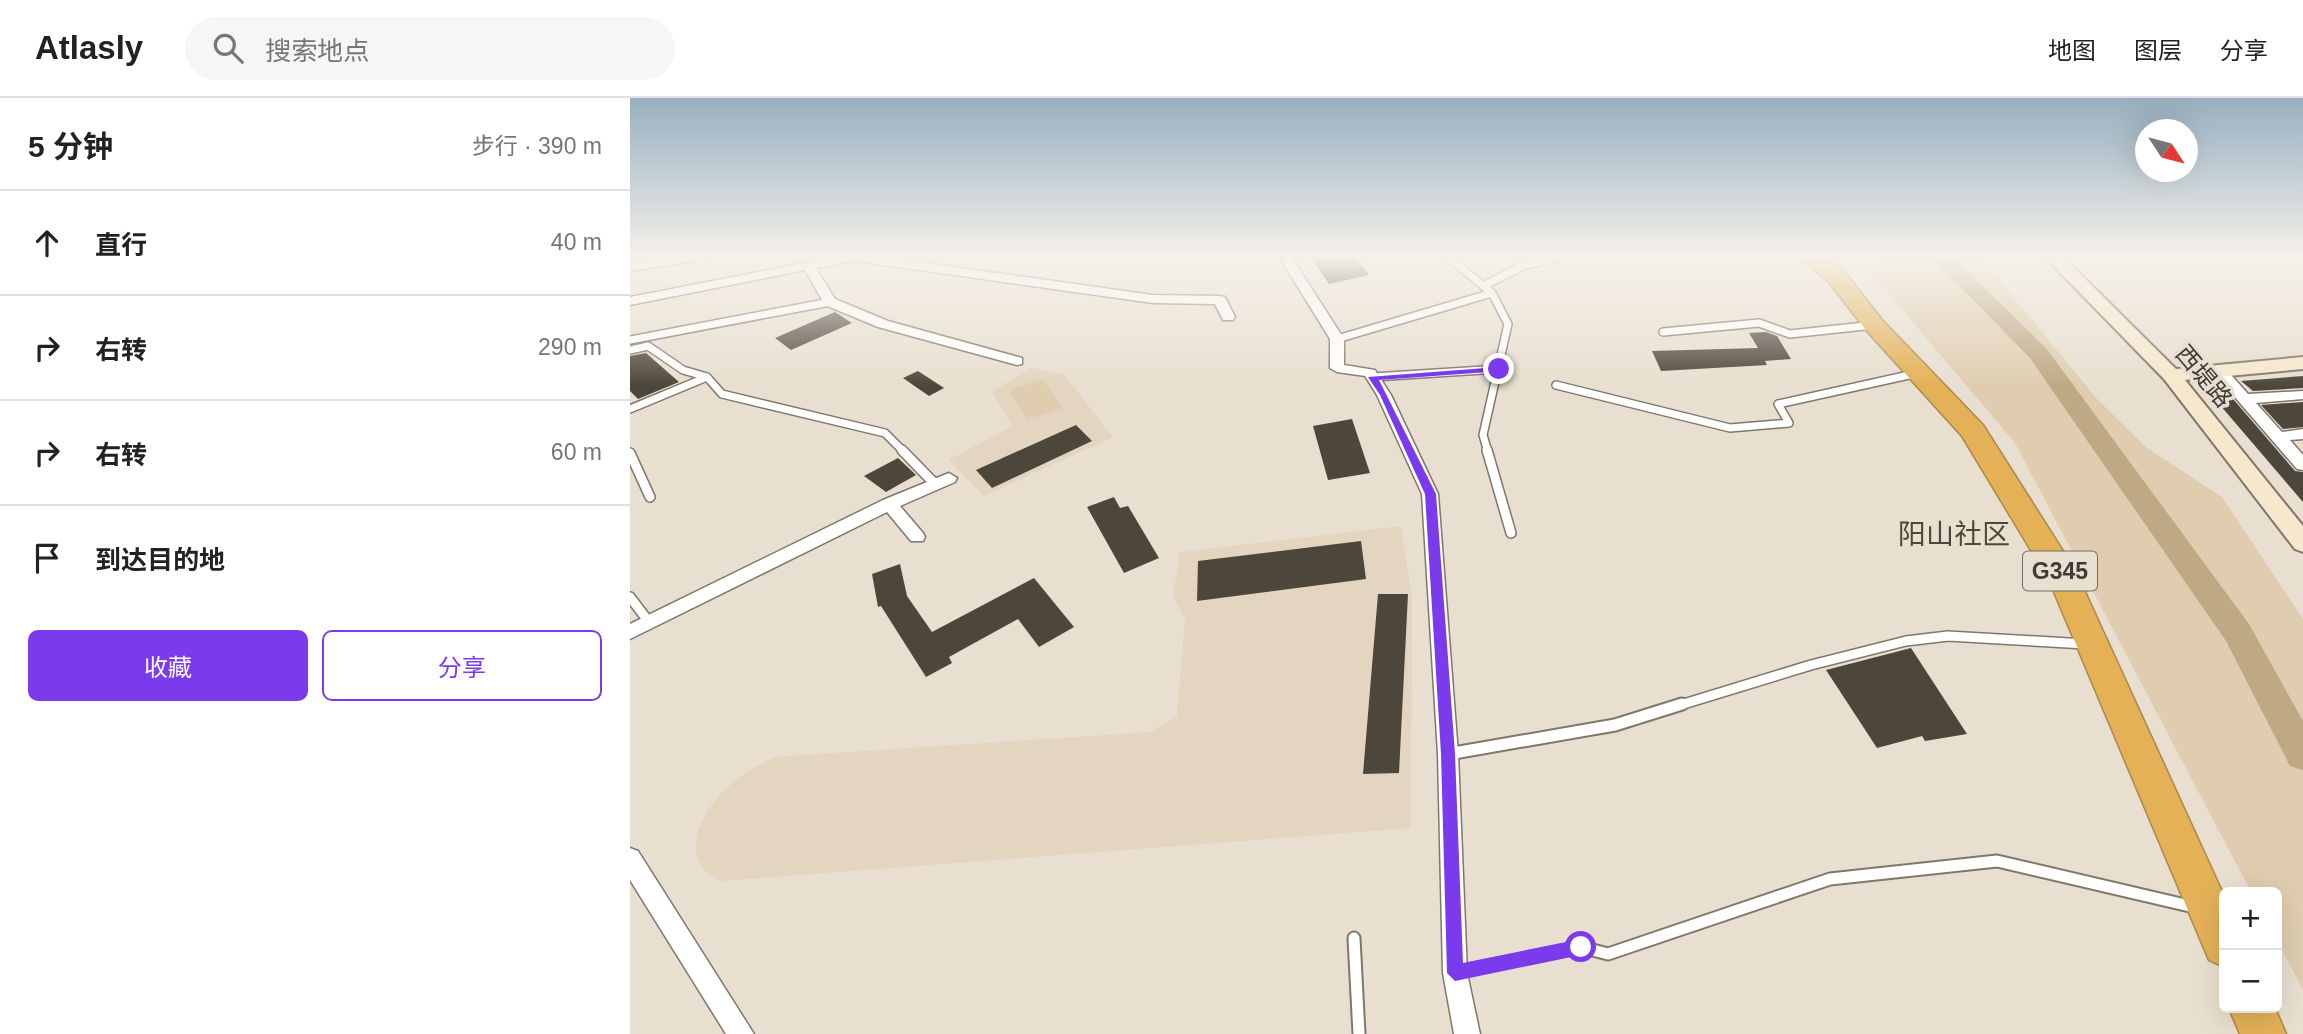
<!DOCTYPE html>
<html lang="zh">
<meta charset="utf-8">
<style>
body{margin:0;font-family:Arial,"Noto Sans SC",sans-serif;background:#f6f6f6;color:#222}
.controls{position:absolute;right:21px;bottom:21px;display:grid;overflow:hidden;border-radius:10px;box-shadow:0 7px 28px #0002}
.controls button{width:63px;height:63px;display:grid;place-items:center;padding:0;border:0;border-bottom:2px solid #e0e0e0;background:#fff;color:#222;font:35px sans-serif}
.compass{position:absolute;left:1505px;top:21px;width:63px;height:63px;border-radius:50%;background:#fff;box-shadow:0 7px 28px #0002;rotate:126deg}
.stop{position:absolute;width:21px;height:21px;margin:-16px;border:5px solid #7c3aed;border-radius:50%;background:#fff}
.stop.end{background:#7c3aed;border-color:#fff;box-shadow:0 2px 7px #0008}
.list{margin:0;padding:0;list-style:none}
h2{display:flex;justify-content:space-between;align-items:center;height:91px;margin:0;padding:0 28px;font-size:30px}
h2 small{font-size:23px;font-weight:400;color:#767676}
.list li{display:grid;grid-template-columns:46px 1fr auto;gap:21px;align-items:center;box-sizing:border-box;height:105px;padding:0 28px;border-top:2px solid #e0e0e0}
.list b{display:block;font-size:26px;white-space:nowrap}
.list em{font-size:23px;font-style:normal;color:#767676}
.actions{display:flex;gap:14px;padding:21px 28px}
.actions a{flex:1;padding:16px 0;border:2px solid #7c3aed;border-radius:10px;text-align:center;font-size:24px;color:#7c3aed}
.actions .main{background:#7c3aed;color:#fff}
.icon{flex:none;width:38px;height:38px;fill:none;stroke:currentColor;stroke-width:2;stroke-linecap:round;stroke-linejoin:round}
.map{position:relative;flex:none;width:1673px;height:936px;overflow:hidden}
header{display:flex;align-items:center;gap:42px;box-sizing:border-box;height:98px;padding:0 35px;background:#fff;border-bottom:2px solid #e0e0e0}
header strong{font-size:33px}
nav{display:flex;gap:38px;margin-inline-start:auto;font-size:24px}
.search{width:490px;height:63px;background:#f6f6f6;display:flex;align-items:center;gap:18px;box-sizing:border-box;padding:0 24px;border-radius:38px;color:#767676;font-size:26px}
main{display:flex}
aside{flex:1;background:#fff}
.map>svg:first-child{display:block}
.built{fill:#e3d5c0}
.green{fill:#e0cdaf}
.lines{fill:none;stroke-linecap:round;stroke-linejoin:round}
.river{fill:#bfa884;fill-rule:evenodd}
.building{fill:#4d463a}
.lane-far2-casing{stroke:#7f776a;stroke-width:10}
.lane-far1-casing{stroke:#7f776a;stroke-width:12}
.lane-casing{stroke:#7f776a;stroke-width:15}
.street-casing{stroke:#7f776a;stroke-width:3}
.secondary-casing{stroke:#7f776a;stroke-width:4}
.highway-casing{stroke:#aa884b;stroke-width:3}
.lane-far2{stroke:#fff;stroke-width:7}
.lane-far1{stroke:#fff;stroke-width:9}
.lane{stroke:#fff;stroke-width:11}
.street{fill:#fff;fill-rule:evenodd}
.secondary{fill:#f7e8cd;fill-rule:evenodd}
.highway{fill:#e4b157;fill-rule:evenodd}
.route{fill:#7c3aed}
.labels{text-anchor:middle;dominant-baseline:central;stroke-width:7;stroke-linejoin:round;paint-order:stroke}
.shield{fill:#e8dfd0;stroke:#726c64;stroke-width:2}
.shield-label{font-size:23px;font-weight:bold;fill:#3f3b36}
.street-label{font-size:24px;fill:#3f3b36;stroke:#e8dfd0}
.quarter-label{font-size:28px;fill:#4e473b;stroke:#e8dfd0}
</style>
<header>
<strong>Atlasly</strong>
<div class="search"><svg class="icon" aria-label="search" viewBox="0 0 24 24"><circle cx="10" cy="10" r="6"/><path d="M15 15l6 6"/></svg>搜索地点</div>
<nav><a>地图</a><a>图层</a><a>分享</a></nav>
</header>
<main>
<aside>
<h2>5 分钟<small>步行 · 390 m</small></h2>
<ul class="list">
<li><svg class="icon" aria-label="ahead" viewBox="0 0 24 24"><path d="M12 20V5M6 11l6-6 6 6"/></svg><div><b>直行</b></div><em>40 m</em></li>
<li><svg class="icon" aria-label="right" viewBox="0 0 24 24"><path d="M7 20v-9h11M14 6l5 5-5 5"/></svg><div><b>右转</b></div><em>290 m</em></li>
<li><svg class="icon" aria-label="right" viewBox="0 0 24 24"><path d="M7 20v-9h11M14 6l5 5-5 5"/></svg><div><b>右转</b></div><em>60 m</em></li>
<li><svg class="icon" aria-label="arrive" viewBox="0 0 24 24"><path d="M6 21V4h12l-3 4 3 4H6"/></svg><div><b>到达目的地</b></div></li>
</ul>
<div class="actions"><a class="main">收藏</a><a>分享</a></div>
</aside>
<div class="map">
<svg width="1673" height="936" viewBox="0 0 1673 936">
<rect width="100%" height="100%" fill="#e8dfd0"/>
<path class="built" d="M 400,270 L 434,276 L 483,339 L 354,398 L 319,362 L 382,328 L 362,294 Z
M 771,428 L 782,500 L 781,730 L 91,783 L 74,773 L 66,756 L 67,735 L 77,713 L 95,691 L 118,673 L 144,659 L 520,634 L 547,618 L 555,522 L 543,498 L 550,454 Z"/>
<path class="green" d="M 1251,157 L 1343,157 L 1370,183 L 1467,301 L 1517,350 L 1592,399 L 1673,521 L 1673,892 L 1647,842 L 1647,794 L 1621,794 L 1385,345 L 1242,176 Z
M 413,281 L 432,310 L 397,322 L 379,292 Z"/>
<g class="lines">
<path class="river" d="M 1299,157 L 1321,157 L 1416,250 L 1619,526 L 1673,623 L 1673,672 L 1660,668 L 1596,543 L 1400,260 Z"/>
</g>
<path class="building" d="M 679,157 L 724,157 L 739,177 L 699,186 Z
M 205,214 L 222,225 L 161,252 L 145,240 Z
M 1136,234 L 1147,238 L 1161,261 L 1135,263 L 1137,267 L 1031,273 L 1022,253 L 1128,250 L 1119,235 Z
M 16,255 L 49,284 L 8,301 L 0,293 L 0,258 Z
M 288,273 L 314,290 L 299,298 L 273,280 Z
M 1673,278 L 1673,290 L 1623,293 L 1611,283 Z
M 1578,293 L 1597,294 L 1665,373 L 1673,374 L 1673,404 Z
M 1673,304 L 1673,329 L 1653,331 L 1631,307 Z
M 722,321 L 740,375 L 698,382 L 683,328 Z
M 446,327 L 462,343 L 362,390 L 346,372 Z
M 268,360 L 286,377 L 256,394 L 234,378 Z
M 484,399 L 490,410 L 498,408 L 529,460 L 494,475 L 457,409 Z
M 731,443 L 736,481 L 567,503 L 568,463 Z
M 270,466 L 277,498 L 302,534 L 404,480 L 444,529 L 409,549 L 388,521 L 319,559 L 322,565 L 296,579 L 251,508 L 248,509 L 242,476 Z
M 748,496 L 778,496 L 769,675 L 733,676 Z
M 1281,550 L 1337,636 L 1295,643 L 1292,638 L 1247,650 L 1196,572 Z"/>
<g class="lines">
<g class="lane-far2-casing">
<path id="lane-far2" d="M 853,188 L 895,167 L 939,157
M 1033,234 L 1129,225 L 1160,236 L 1244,227
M 707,241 L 862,195 L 816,157
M 0,242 L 200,204
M 0,252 L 18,248 L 53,272 L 77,279 L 92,296 L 255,335 L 274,354
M 743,279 L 869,271
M 926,287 L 1100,330 L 1159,325 L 1148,306 L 1288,275
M 0,311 L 77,279
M 858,354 L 853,337 L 878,226 L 862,195"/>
</g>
<g class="lane-far1-casing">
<path id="lane-far1" d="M 272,352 L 305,386
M 857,352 L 881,435
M 0,355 L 20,399
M 0,499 L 19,524
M 1047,608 L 1181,567 L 1276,543 L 1318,538 L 1456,546"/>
</g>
<g class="lane-casing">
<path id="lane" d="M 818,656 L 985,627 L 1052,606
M 724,840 L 729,936
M 827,874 L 951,849 L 978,856 L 1200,781 L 1367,763 L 1564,809"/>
</g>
<g class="street-casing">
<path id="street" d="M 52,157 L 83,157 L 77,161 L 0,173 L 0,165 Z
M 216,157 L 238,157 L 523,197 L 590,198 L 595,199 L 605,219 L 603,222 L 593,222 L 585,206 L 523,205 L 225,163 L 186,170 L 205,201 L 258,223 L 392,260 L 392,266 L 387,267 L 248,229 L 195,207 L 175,172 L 0,207 L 0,199 Z
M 648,157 L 660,157 L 714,241 L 714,267 L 745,272 L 761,297 L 808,396 L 828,656 L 837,875 L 850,936 L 824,936 L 813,875 L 808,656 L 792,396 L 747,297 L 735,278 L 707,274 L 700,270 L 700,241 Z
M 1589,268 L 1594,269 L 1618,296 L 1673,293 L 1673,301 L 1626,305 L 1652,334 L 1673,331 L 1673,341 L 1660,342 L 1673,357 L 1673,372 L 1667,371 L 1584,275 L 1584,269 Z
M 319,375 L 327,380 L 325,384 L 270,408 L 293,435 L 295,439 L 293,443 L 281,443 L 257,414 L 0,541 L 0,526 L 253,402 Z
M 0,750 L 8,753 L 124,936 L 96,936 L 0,782 Z"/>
</g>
<g class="secondary-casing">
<path id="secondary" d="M 1413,157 L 1431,157 L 1546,271 L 1673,259 L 1673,271 L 1555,282 L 1673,428 L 1673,454 L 1665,451 L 1534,281 Z"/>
</g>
<g class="highway-casing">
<path id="highway" d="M 1166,157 L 1191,157 L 1214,173 L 1252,222 L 1353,327 L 1445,472 L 1594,798 L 1594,869 L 1579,862 L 1419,482 L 1332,338 L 1236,232 L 1198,183 Z
M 1599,910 L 1645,910 L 1656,936 L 1610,936 Z"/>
</g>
<use href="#lane-far2" class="lane-far2"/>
<use href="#lane-far1" class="lane-far1"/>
<use href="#lane" class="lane"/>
<use href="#street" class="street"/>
<use href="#secondary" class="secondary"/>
<use href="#highway" class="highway"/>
</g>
<linearGradient id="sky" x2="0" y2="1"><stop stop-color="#97afc0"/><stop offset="0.55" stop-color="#f5f1ea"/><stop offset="1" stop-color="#f5f1ea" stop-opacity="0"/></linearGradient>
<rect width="1673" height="288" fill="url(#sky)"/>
<path class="route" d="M 869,269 L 872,273 L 749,282 L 806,396 L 825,656 L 833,865 L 951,841 L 959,849 L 951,857 L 825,883 L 817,875 L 811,656 L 795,396 L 750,297 L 738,279 Z"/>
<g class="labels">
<rect class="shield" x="1393" y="453.5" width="74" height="39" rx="5"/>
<g class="shield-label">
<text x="1430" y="473">G345</text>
</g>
<g class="street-label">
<text transform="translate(1574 278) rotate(50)">西堤路</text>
</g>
<g class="quarter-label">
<text x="1324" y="436">阳山社区</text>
</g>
</g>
</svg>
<div class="controls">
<button>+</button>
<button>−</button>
</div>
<svg class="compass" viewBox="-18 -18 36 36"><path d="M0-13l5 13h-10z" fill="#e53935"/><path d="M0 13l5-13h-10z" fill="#767676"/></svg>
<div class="stop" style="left:951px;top:849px"></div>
<div class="stop end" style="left:869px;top:271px"></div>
</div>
</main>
